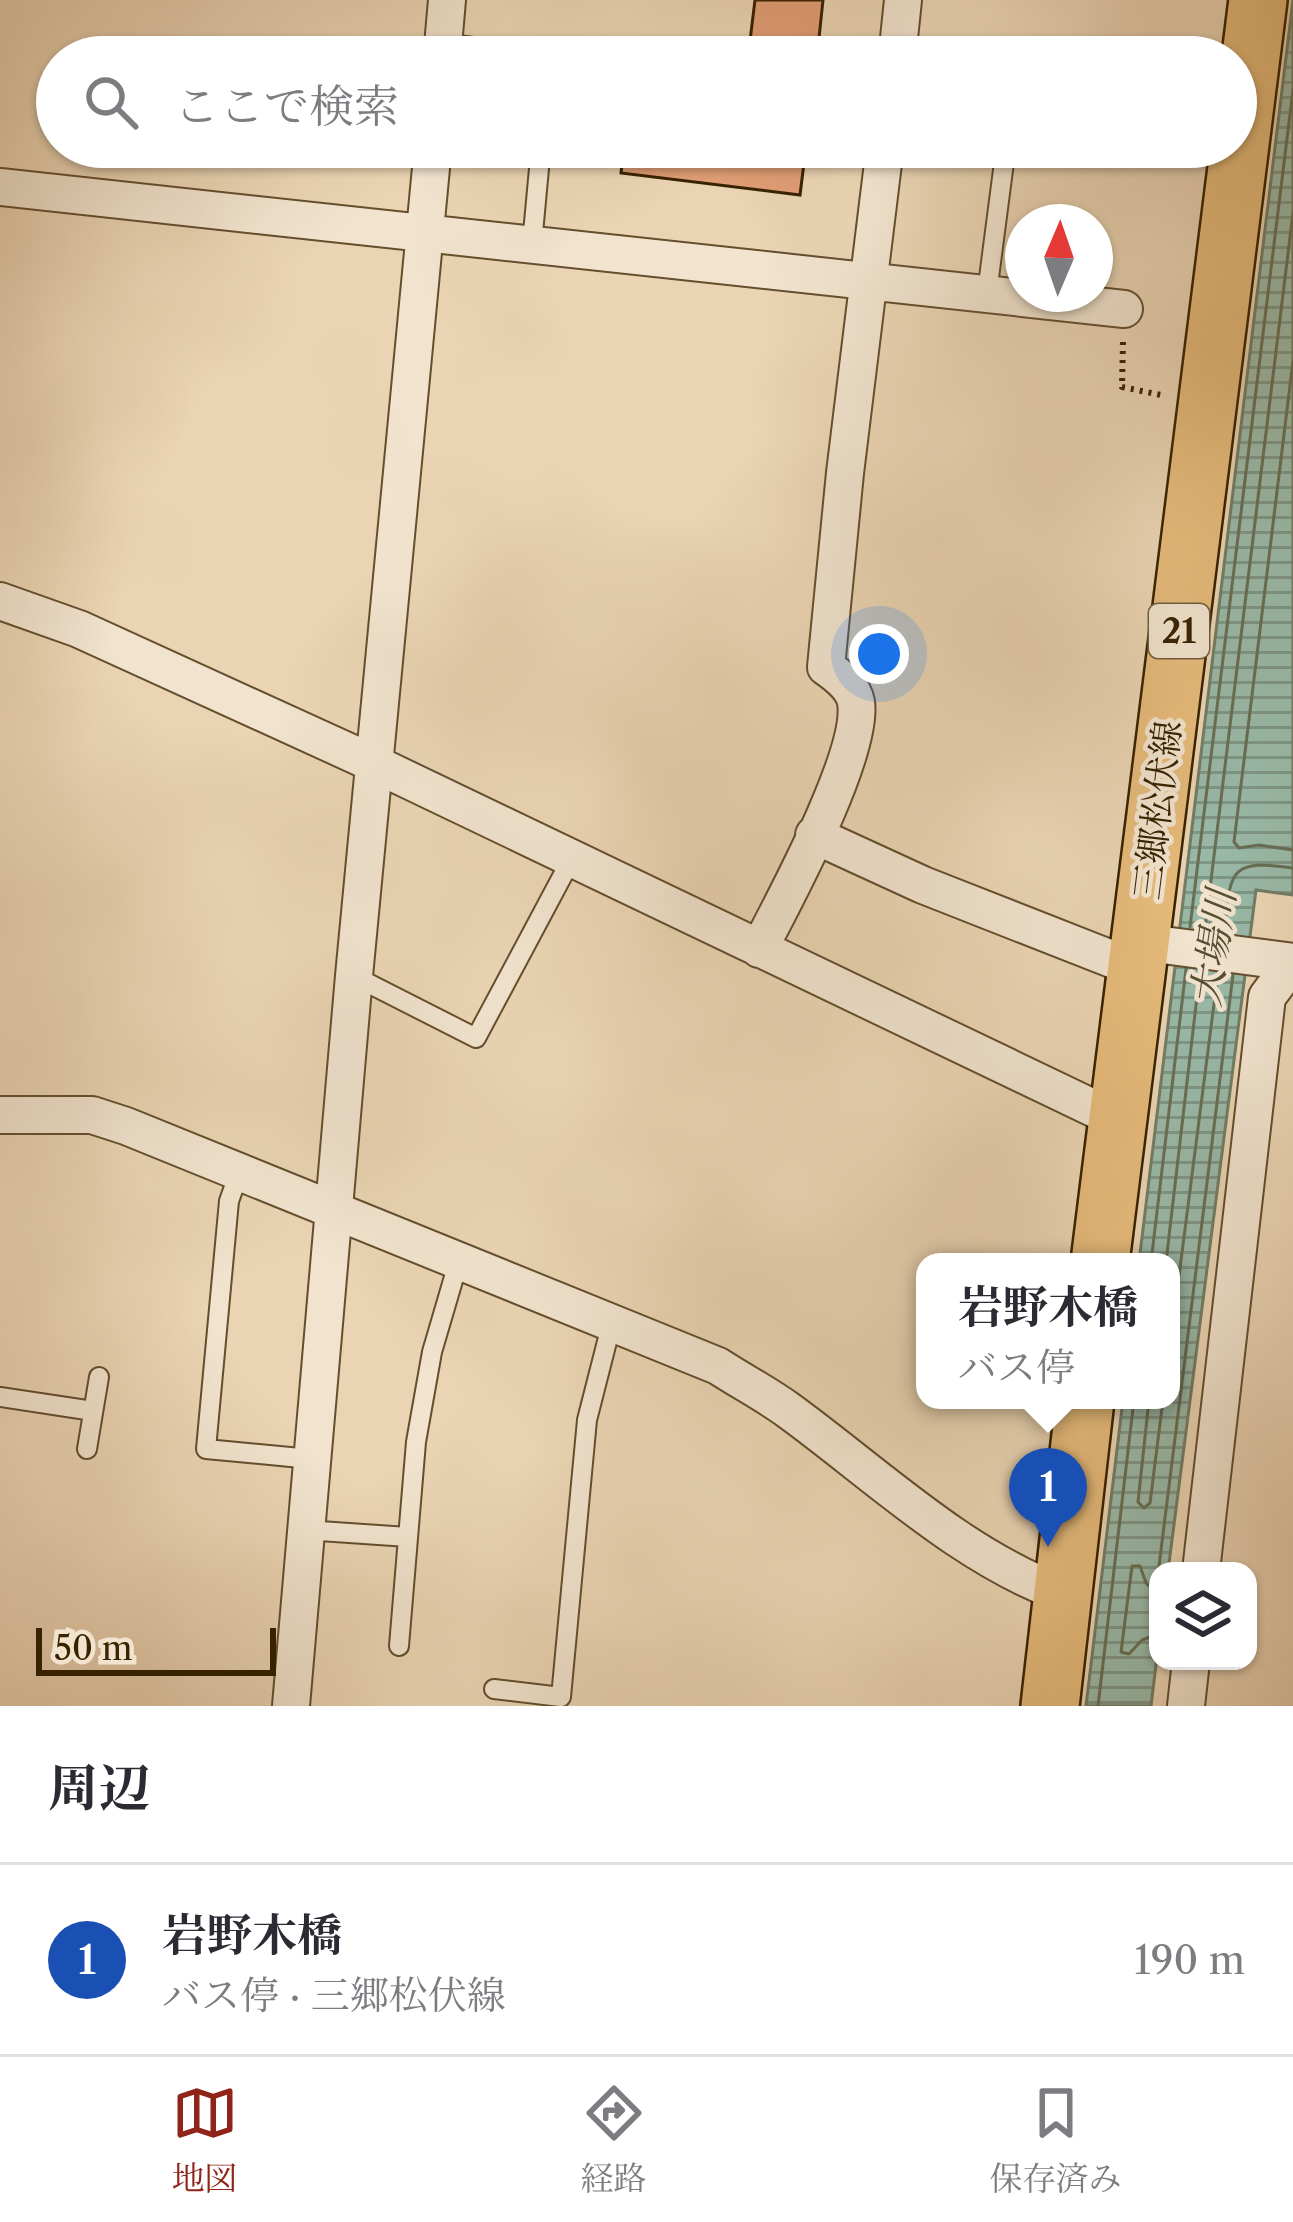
<!DOCTYPE html>
<html lang="ja">
<meta charset="utf-8">
<style>
body{margin:0;font-family:"Libre Caslon Text","Noto Serif JP",serif;background:#f7f7f7;color:#2b2b33}
.controls{position:absolute;right:36px;bottom:36px;display:grid;overflow:hidden;border-radius:24px;box-shadow:0 3px 9px #0004}
.controls button{width:108px;height:108px;display:grid;place-items:center;padding:0;border:0;border-bottom:3px solid #e1e1e2;background:#fff;color:#2b2b33;font:60px sans-serif}
.compass{position:absolute;left:1005px;top:204px;width:108px;height:108px;border-radius:50%;background:#fff;box-shadow:0 3px 9px #0004;rotate:2deg}
.scale{position:absolute;left:36px;bottom:30px;width:240px;box-sizing:border-box;padding-left:12px;border:6px solid #382200;border-top:0;font-size:33px;line-height:42px;white-space:nowrap;color:#382200;-webkit-text-stroke:9px #f1e3ce;paint-order:stroke}
.you{position:absolute;left:879px;top:654px;width:42px;height:42px;margin:-30px;border:9px solid #fff;border-radius:50%;background:#1a73e8;box-shadow:0 0 0 18px #1a73e833}
.badge{display:grid;place-items:center;width:78px;height:78px;border-radius:50%;background:#8f2418;color:#fff;font-size:39px;font-weight:700}
.pin{position:absolute;translate:-50% -99px;filter:drop-shadow(0 3px 6px #0008)}
.pin::after{content:'';position:absolute;top:63px;width:42px;height:36px;background:inherit;clip-path:polygon(0 0,100% 0,50% 100%)}
.popup{position:absolute;left:916px;top:1253px;width:264px;height:156px;box-sizing:border-box;display:grid;place-content:center;border-radius:24px;background:#fff;filter:drop-shadow(0 3px 9px #0005);font-size:39px;white-space:nowrap;color:#7c7c81}
.popup b{font-size:45px;color:#2b2b33}
.popup::after{content:'';position:absolute;left:50%;top:100%;margin-left:-24px;border:24px solid transparent;border-top-color:#fff}
.list{margin:0;padding:0;list-style:none}
h2{display:flex;justify-content:space-between;align-items:center;height:156px;margin:0;padding:0 48px;font-size:51px}
h2 small{font-size:39px;font-weight:400;color:#7c7c81}
.list li{display:grid;grid-template-columns:78px 1fr auto;gap:36px;align-items:center;box-sizing:border-box;height:192px;padding:0 48px;border-top:3px solid #e1e1e2}
.list b{display:block;font-size:45px;white-space:nowrap}
.list p{margin:0;font-size:39px;white-space:nowrap;color:#7c7c81}
.list em{font-size:39px;font-style:normal;color:#7c7c81}
.icon{flex:none;width:66px;height:66px;fill:none;stroke:currentColor;stroke-width:2;stroke-linecap:round;stroke-linejoin:round}
.map{position:relative;flex:none;width:1293px;height:1706px;overflow:hidden}
.search{position:absolute;background:#fff;box-shadow:0 3px 9px #0004;left:36px;right:36px;top:36px;height:132px;display:flex;align-items:center;gap:30px;box-sizing:border-box;padding:0 42px;border-radius:66px;color:#7c7c81;font-size:45px}
.sheet{height:348px;background:#fff}
nav{display:flex;justify-content:space-around;align-items:center;box-sizing:border-box;height:168px;border-top:3px solid #e1e1e2;background:#fff;font-size:33px;color:#7c7c81}
nav a{display:grid;justify-items:center;gap:6px}
nav .on{color:#8f2418}
.map>svg:first-child{display:block}
.water{fill:url(#water-rules);stroke:#727d65;stroke-width:3}
.lines{fill:none;stroke-linecap:round;stroke-linejoin:round}
.shore{stroke:#686e54;stroke-width:3}
.building{fill:#e09d75;stroke:#382200;stroke-width:3}
.service-casing{stroke:#644e2d;stroke-width:22}
.minor-casing{stroke:#644e2d;stroke-width:40}
.primary-casing{stroke:#382200;stroke-width:62}
.path{stroke:#382200;stroke-width:6;stroke-dasharray:3 6;stroke-linecap:butt}
.service{stroke:#f1e3ce;stroke-width:18}
.minor{stroke:#f1e3ce;stroke-width:36}
.primary{stroke:#e5ba7a;stroke-width:57}
.labels{text-anchor:middle;dominant-baseline:central;stroke-width:9;stroke-linejoin:round;paint-order:stroke}
.shield{fill:#f1e3ce;stroke:#705c3e;stroke-width:3}
.shield-label{font-size:33px;font-weight:bold;fill:#382200}
.street-label{font-size:36px;fill:#382200;stroke:#f1e3ce}
.water-label{font-size:39px;font-style:italic;fill:#554f32;stroke:#f1e3ce}
</style>
<div class="map">
<svg width="1293" height="1706" viewBox="0 0 1293 1706">
<defs>
<pattern id="water-rules" width="6" height="5" patternUnits="userSpaceOnUse" patternTransform="scale(3)"><rect width="6" height="5" fill="#99b9a8"/><path d="M0 2.5h6" fill="none" stroke="#7e9686"/></pattern>
</defs>
<rect width="100%" height="100%" fill="#ead4b3"/>
<filter id="stains"><feTurbulence type="fractalNoise" baseFrequency=".00167" numOctaves="4"/><feColorMatrix values="0 0 0 0 .2 0 0 0 0 .09 0 0 0 0 .02 0 0 0 .5 -.17"/></filter>
<radialGradient id="worn" r=".72"><stop offset=".6" stop-color="#630" stop-opacity="0"/><stop offset="1" stop-color="#630" stop-opacity=".3"/></radialGradient>
<path class="water" d="M 1293,0 L 1293,895 L 1256,890 L 1168,1571 L 1158,1571 L 1158,1649 L 1151,1706 L 1086,1706 L 1123,1400 L 1171,1400 L 1171,1262 L 1139,1262 Z"/>
<g class="lines">
<path class="shore" d="M 1293,361 L 1234,842 L 1239,848 L 1259,845 L 1293,850
M 1190,927 L 1293,90
M 1205,929 L 1293,213
M 1224,932 C 1231,873 1227,858 1293,868
M 1151,1262 L 1186,969
M 1166,1262 L 1200,971
M 1171,1338 L 1218,973
M 1149,1400 L 1138,1502 L 1144,1508 L 1150,1503 L 1163,1400
M 1158,1574 L 1233,975
M 1158,1595 L 1146,1583 L 1140,1566 L 1132,1566 L 1121,1652 L 1129,1654 L 1142,1640 L 1158,1634
M 1098,1706 L 1134,1400"/>
</g>
<path class="building" d="M 755,0 L 823,0 L 817,57 L 748,57 Z
M 624,147 L 806,147 L 800,195 L 621,173 Z"/>
<g class="lines">
<g class="service-casing">
<path id="service" d="M 443,43 L 550,57
M 532,244 L 541,147
M 987,293 L 1006,147
M 354,976 L 476,1038 L 572,858
M 239,1173 L 229,1201 L 206,1449 L 311,1459
M 0,1397 L 93,1411
M 87,1449 L 99,1377
M 305,1530 L 408,1537
M 399,1646 L 416,1442 L 432,1352 L 459,1260
M 494,1689 L 561,1697 L 587,1420 L 612,1322"/>
</g>
<g class="minor-casing">
<path id="minor" d="M 442,57 L 447,0
M 897,57 L 903,0
M 0,187 L 1124,309
M 0,601 L 79,629 L 375,764 L 1116,1119
M 814,835 L 923,885 L 1137,969
M 1140,942 L 1293,962
M 759,949 C 785,899 864,753 856,702 C 853,686 837,675 826,667 L 845,473 L 885,147
M 0,1115 L 92,1115 L 126,1126 L 718,1366 C 741,1381 766,1394 788,1410 C 876,1474 960,1556 1063,1594
M 1201,1571 L 1267,997 L 1293,962
M 291,1706 L 354,976 L 433,147
M 1186,1706 L 1191,1661"/>
</g>
<g class="primary-casing">
<path id="primary" d="M 1100,1262 L 1258,0
M 1050,1706 L 1085,1400"/>
</g>
<path class="path" d="M 1123,342 L 1122,387 L 1166,396"/>
<use href="#service" class="service"/>
<use href="#minor" class="minor"/>
<use href="#primary" class="primary"/>
</g>
<g class="labels">
<rect class="shield" x="1149" y="604" width="60" height="54" rx="9"/>
<g class="shield-label">
<text x="1179" y="631">21</text>
</g>
<g class="street-label">
<text transform="translate(1157 810) rotate(-83)">三郷松伏線</text>
</g>
<g class="water-label">
<text transform="translate(1213 948) rotate(-82)">大場川</text>
</g>
</g>
<rect width="100%" height="100%" filter="url(#stains)"/>
<rect width="100%" height="100%" fill="url(#worn)"/>
</svg>
<div class="controls">
<button><svg class="icon" aria-label="layers" viewBox="0 0 24 24"><path d="M12 4l9 5-9 5-9-5zM3 14l9 5 9-5"/></svg></button>
</div>
<svg class="compass" viewBox="-18 -18 36 36"><path d="M0-13l5 13h-10z" fill="#e53935"/><path d="M0 13l5-13h-10z" fill="#7c7c81"/></svg>
<div class="scale">50 m</div>
<div class="you"></div>
<div class="pin badge" style="left:1048px;top:1547px;background:#1a4fb4">1</div>
<div class="popup"><b>岩野木橋</b>バス停</div>
<div class="search"><svg class="icon" aria-label="search" viewBox="0 0 24 24"><circle cx="10" cy="10" r="6"/><path d="M15 15l6 6"/></svg>ここで検索</div>
</div>
<section class="sheet">
<h2>周辺<small></small></h2>
<ul class="list">
<li><span class="badge" style="background:#1a4fb4">1</span><div><b>岩野木橋</b><p>バス停 · 三郷松伏線</p></div><em>190 m</em></li>
</ul>
</section>
<nav>
<a class="on"><svg class="icon" aria-label="map" viewBox="0 0 24 24"><path d="M3 6l6-2 6 2 6-2v14l-6 2-6-2-6 2zM9 4v14M15 6v14"/></svg>地図</a>
<a><svg class="icon" aria-label="directions" viewBox="0 0 24 24"><path d="M12 3l9 9-9 9-9-9zM9 14v-3h6M13 9l2 2-2 2"/></svg>経路</a>
<a><svg class="icon" aria-label="saved" viewBox="0 0 24 24"><path d="M7 4h10v16l-5-4-5 4z"/></svg>保存済み</a>
</nav>
